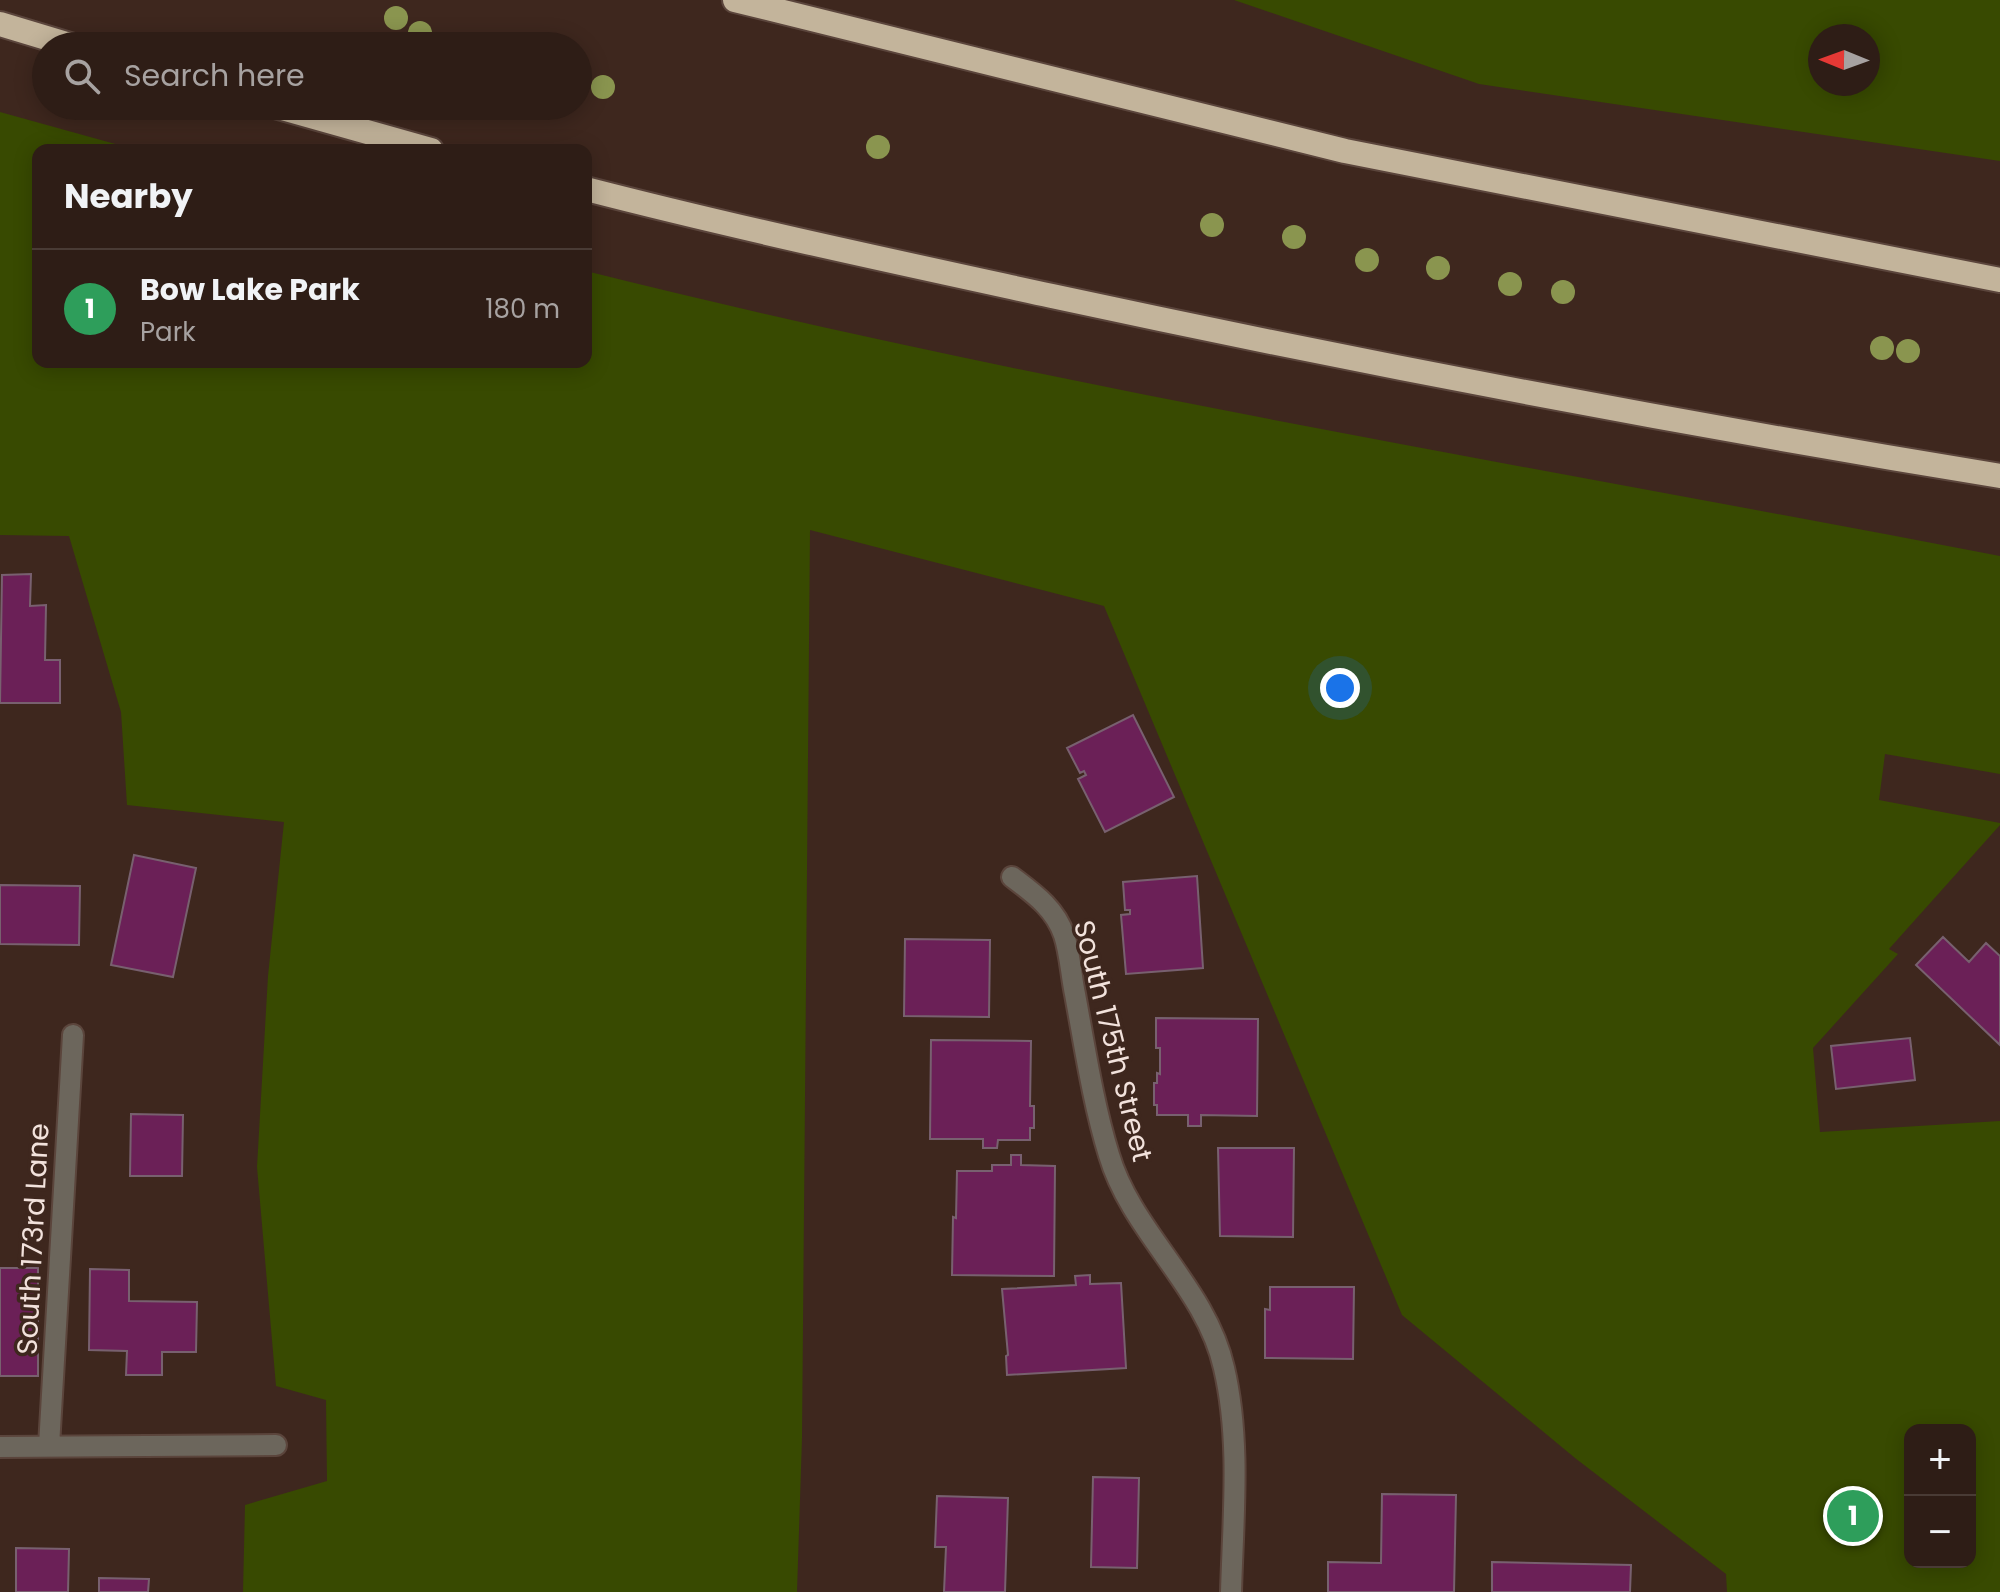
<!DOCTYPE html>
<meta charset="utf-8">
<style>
body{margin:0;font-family:Poppins,sans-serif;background:#3a2a23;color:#f1f3f6}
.controls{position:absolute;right:24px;bottom:24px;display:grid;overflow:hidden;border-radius:16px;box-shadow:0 4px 20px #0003}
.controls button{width:72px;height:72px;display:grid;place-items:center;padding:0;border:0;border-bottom:2px solid #493b35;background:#2e1d16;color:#f1f3f6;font:40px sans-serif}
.compass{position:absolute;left:1808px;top:24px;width:72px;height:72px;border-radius:50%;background:#2e1d16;box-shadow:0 4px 20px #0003;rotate:271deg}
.you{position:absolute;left:1340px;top:688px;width:28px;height:28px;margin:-20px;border:6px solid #fff;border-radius:50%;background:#1a73e8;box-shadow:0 0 0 12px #1a73e833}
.badge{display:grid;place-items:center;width:52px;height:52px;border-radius:50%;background:#8c9099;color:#fff;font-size:26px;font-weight:700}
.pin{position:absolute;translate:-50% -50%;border:4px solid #fff;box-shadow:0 2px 8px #0006}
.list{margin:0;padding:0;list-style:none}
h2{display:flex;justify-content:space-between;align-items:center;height:104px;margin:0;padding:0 32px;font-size:34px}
h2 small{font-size:26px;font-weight:400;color:#a7a2a1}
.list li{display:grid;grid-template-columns:52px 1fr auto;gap:24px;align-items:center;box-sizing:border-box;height:120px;padding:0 32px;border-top:2px solid #493b35}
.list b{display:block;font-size:30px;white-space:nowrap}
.list p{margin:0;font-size:26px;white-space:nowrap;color:#a7a2a1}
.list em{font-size:26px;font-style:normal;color:#a7a2a1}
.icon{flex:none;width:44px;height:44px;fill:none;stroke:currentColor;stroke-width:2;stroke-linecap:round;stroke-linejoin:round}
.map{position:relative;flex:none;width:2000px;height:1592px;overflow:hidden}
.search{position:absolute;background:#2e1d16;box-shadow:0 4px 20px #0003;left:32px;top:32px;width:560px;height:88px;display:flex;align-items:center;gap:20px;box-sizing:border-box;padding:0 28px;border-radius:44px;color:#a7a2a1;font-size:30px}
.panel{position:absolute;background:#2e1d16;box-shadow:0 4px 20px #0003;left:32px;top:144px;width:560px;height:224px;border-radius:16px}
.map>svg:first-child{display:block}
.green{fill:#384a01;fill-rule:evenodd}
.building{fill:#6b2057;stroke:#78606f;stroke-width:2}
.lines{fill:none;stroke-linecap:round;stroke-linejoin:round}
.minor-casing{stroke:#5b453c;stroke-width:24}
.highway-casing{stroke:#5b453c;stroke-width:28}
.minor{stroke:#6c665c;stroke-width:20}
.highway{stroke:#c3b49b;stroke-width:24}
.tree{fill:#8a954f}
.labels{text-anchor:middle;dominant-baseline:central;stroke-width:7;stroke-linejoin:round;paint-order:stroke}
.street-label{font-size:28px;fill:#f2e2dc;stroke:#3e271e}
</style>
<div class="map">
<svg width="2000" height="1592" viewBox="0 0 2000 1592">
<rect width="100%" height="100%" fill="#3e271e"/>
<path class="green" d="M 1234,0 L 2000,0 L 2000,161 L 1479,84 ZM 1820,36 L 1868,36 L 1868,84 L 1820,84 Z
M 0,112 L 137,150 L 38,150 L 38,362 L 586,362 L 586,271 C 1053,388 1528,465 2000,556 L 2000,774 L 1885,754 L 1879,800 L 2000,823 L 2000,825 L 1889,949 L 1898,954 L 1813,1048 L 1820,1132 L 2000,1121 L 2000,1592 L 1727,1592 L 1726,1574 L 1575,1458 L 1402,1315 L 1104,606 L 810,530 L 802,1438 L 797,1592 L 243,1592 L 245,1505 L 327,1481 L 326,1400 L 276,1386 L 257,1167 L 268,976 L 284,822 L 127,805 L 121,712 L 69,536 L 0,535 ZM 1910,1430 L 1970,1430 L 1970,1562 L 1910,1562 Z"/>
<path class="building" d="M 31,574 L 30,606 L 46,605 L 45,660 L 60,660 L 60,703 L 0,703 L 2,575 Z
M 1133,715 L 1174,797 L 1105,832 L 1078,779 L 1086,775 L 1084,771 L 1080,773 L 1067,748 Z
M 134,855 L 196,868 L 173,977 L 111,965 Z
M 1197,876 L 1203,968 L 1126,974 L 1121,915 L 1130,914 L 1130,910 L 1125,910 L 1123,882 Z
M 0,885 L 80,886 L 79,945 L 0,944 Z
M 1943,937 L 1969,962 L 1986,943 L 2000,956 L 2000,1045 L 1916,965 Z
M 905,939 L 990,940 L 989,1017 L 904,1016 Z
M 1156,1018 L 1258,1019 L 1257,1116 L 1201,1115 L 1201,1126 L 1188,1126 L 1188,1115 L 1157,1115 L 1157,1105 L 1154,1105 L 1154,1083 L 1157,1083 L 1157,1073 L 1160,1074 L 1160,1048 L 1156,1048 Z
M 1910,1038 L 1915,1080 L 1836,1089 L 1831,1046 Z
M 931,1040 L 1031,1041 L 1030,1106 L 1034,1106 L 1034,1128 L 1030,1128 L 1030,1140 L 998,1140 L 997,1148 L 983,1148 L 983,1139 L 930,1139 Z
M 131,1114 L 183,1115 L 182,1176 L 130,1176 Z
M 1218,1148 L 1294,1148 L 1293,1237 L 1220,1236 Z
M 1011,1155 L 1021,1155 L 1021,1165 L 1055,1166 L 1054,1276 L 952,1275 L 953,1217 L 956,1218 L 957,1171 L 992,1171 L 992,1165 L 1011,1165 Z
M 0,1268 L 38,1268 L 38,1376 L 0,1376 Z
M 90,1269 L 129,1270 L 129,1301 L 197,1302 L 196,1352 L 162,1352 L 162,1375 L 126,1375 L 127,1351 L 89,1350 Z
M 1090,1275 L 1090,1284 L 1121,1283 L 1126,1368 L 1007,1375 L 1006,1356 L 1008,1355 L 1002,1289 L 1076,1285 L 1075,1276 Z
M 1270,1287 L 1354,1287 L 1353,1359 L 1265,1358 L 1265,1309 L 1270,1310 Z
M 1093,1477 L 1139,1478 L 1137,1568 L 1091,1567 Z
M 1382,1494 L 1456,1495 L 1454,1592 L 1328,1592 L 1328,1562 L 1381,1563 Z
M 937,1496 L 1008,1498 L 1005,1592 L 944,1592 L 946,1547 L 935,1547 Z
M 16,1548 L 69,1549 L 68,1592 L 16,1592 Z
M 1492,1562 L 1631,1565 L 1630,1592 L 1492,1592 Z
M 99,1578 L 149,1579 L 148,1592 L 99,1592 Z"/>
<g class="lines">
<g class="minor-casing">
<path id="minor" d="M 1012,877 C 1033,893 1055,908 1064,935 C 1070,953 1071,975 1075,994 C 1085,1048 1093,1103 1109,1155 C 1132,1233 1206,1287 1224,1368 C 1241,1440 1233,1519 1231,1592
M 49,1446 L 73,1035
M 0,1447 L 276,1445"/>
</g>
<g class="highway-casing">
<path id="highway" d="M 735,0 L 1345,151 L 2000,280
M 0,24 L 73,46
M 275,106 L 431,150
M 586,189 C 741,229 896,262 1052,296 C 1367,364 1683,424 2000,476"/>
</g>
<use href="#minor" class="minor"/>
<use href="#highway" class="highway"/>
</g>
<g class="tree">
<circle cx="396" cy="18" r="12"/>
<circle cx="420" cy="33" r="12"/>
<circle cx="603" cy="87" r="12"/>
<circle cx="878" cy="147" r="12"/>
<circle cx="1212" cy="225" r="12"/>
<circle cx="1294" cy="237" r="12"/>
<circle cx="1367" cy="260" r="12"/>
<circle cx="1438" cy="268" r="12"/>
<circle cx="1510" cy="284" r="12"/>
<circle cx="1563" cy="292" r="12"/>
<circle cx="1882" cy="348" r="12"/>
<circle cx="1908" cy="351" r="12"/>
</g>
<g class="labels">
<g class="street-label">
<text transform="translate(1113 1041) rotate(76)">South 175th Street</text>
<text transform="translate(33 1239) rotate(-87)">South 173rd Lane</text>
</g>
</g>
</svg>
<div class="controls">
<button>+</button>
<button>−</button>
</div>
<svg class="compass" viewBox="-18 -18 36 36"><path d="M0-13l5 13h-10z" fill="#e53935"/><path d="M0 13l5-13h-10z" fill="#a7a2a1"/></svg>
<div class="you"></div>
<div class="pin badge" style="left:1853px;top:1516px;background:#2e9e5b">1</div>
<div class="search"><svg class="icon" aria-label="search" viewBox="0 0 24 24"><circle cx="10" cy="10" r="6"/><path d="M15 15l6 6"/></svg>Search here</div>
<section class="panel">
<h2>Nearby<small></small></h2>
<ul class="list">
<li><span class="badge" style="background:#2e9e5b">1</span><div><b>Bow Lake Park</b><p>Park</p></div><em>180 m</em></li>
</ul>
</section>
</div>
